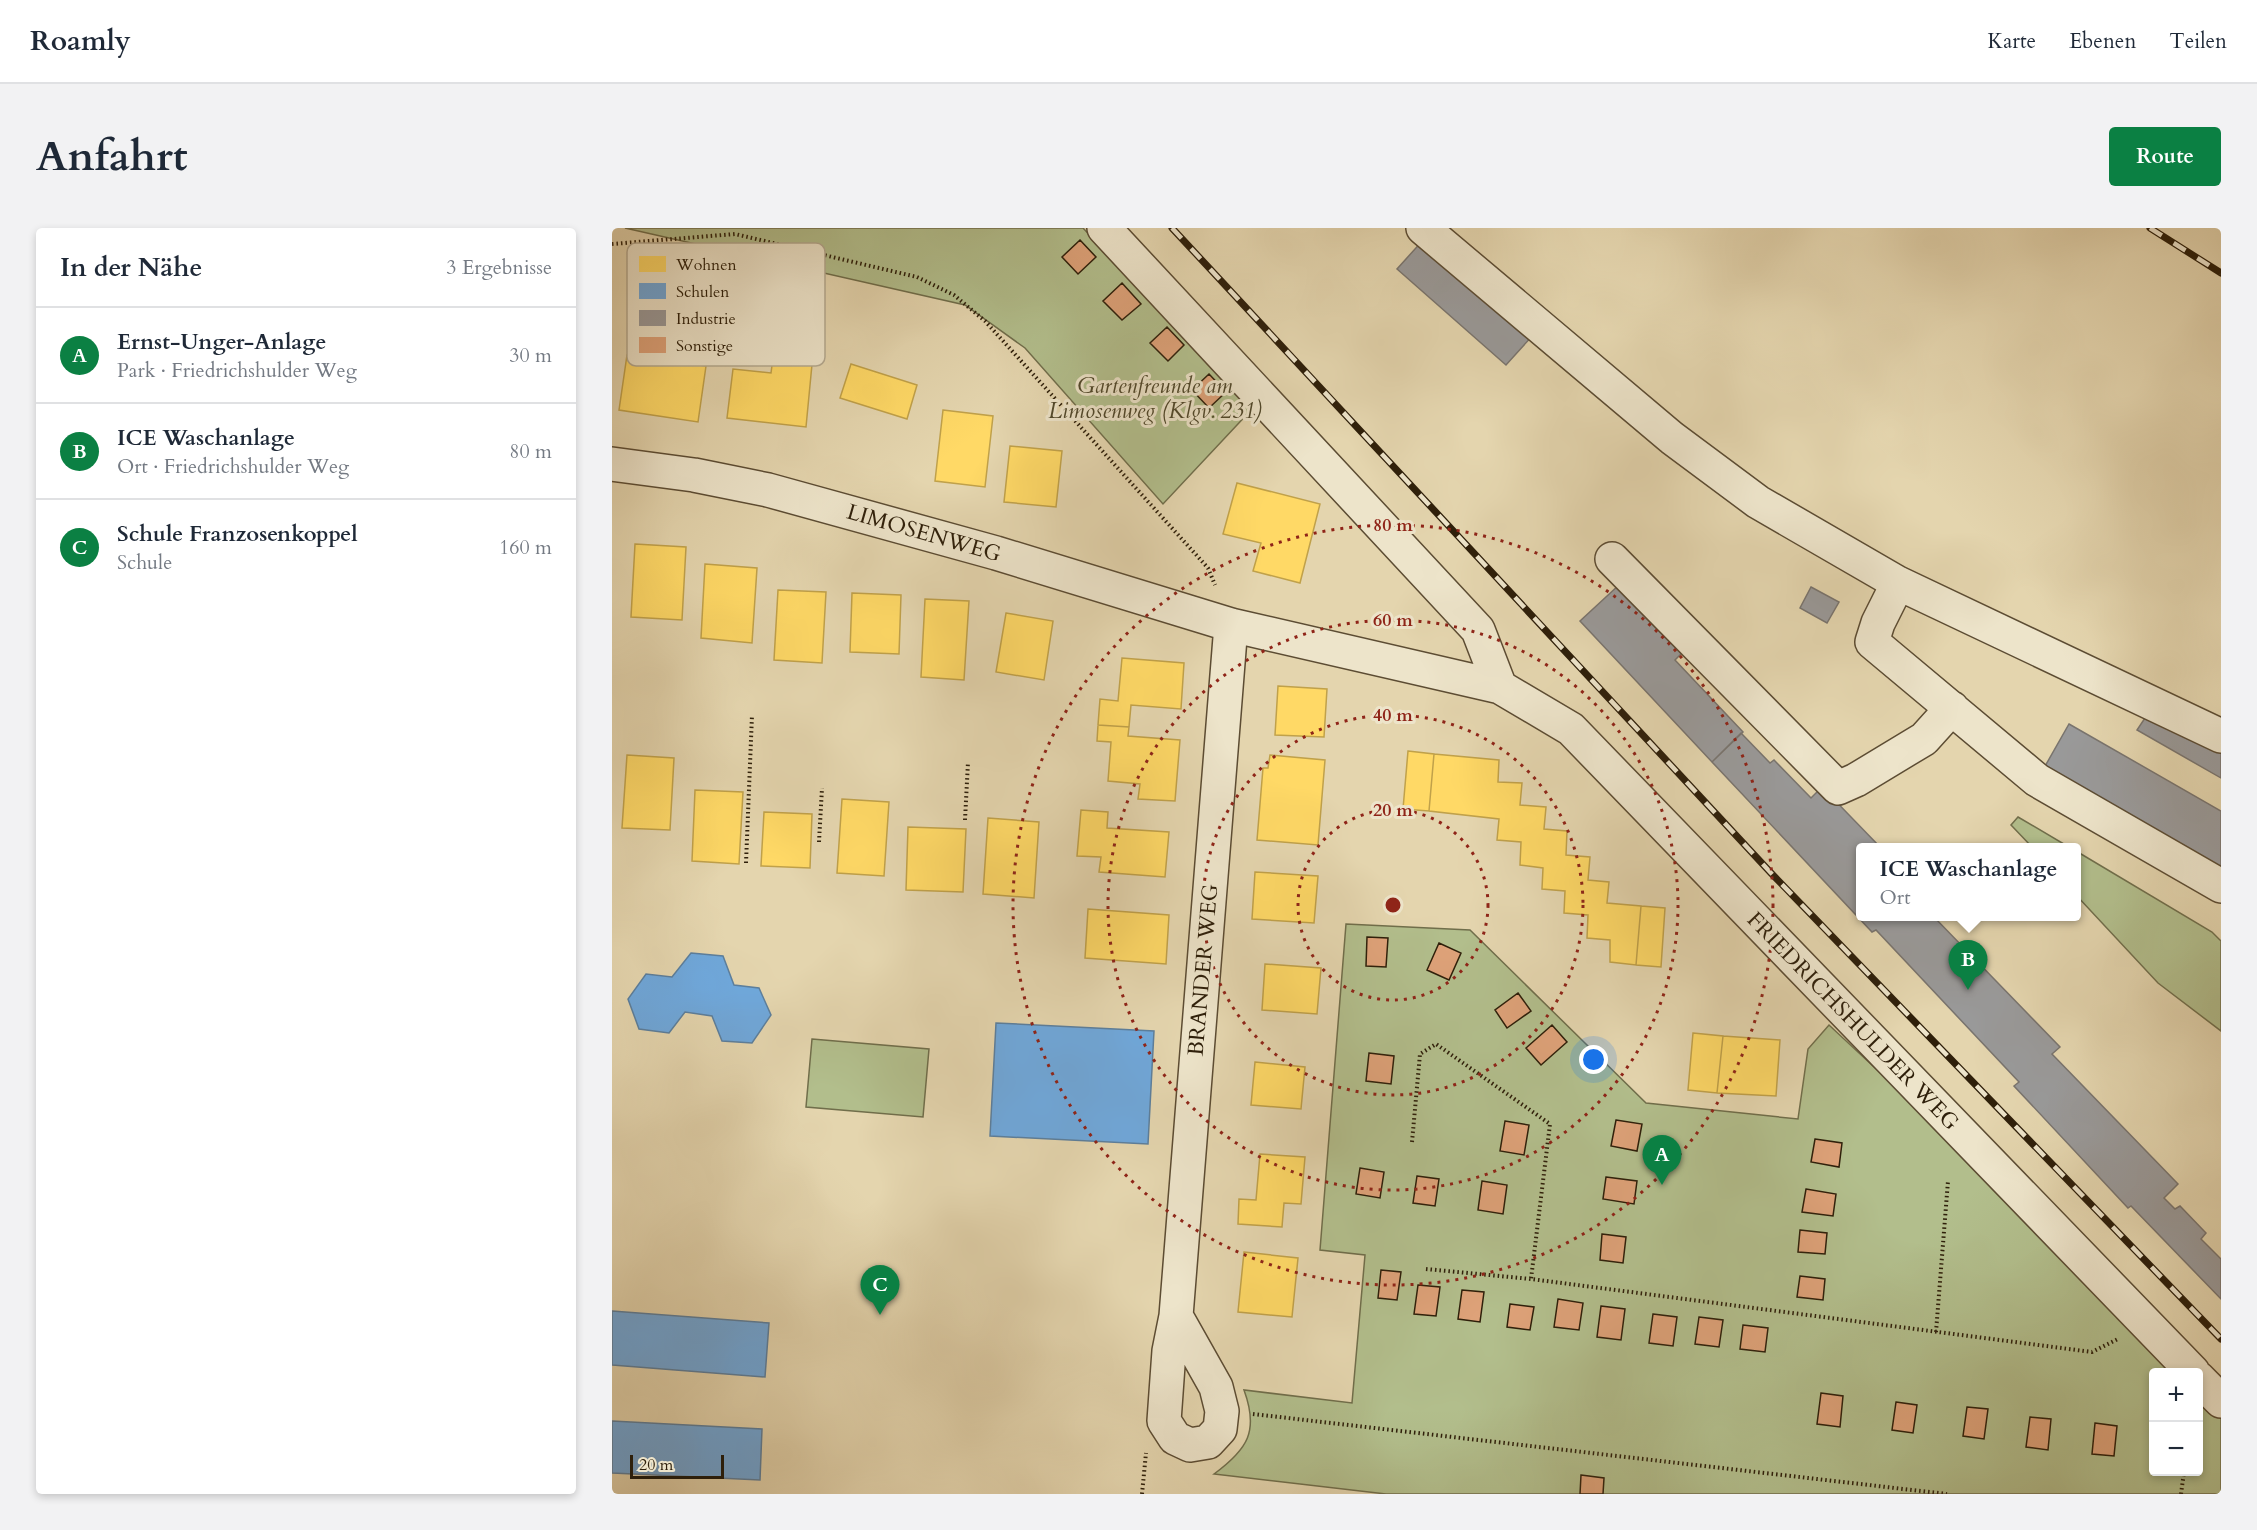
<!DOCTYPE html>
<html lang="de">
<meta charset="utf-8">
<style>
body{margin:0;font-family:Cardo,serif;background:#f2f2f3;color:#1f2937}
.controls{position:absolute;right:18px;bottom:18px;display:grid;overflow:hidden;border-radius:6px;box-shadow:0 3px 9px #0003}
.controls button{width:54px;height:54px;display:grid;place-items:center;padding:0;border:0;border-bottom:2px solid #e0e1e3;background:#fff;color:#1f2937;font:30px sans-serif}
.scale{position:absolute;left:18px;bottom:15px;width:94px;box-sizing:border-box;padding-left:6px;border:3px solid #2e1f0a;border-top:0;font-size:16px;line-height:21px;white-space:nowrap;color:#2e1f0a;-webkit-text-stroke:4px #ede4ca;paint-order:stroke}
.you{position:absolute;left:982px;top:832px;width:21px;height:21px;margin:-15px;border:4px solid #fff;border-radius:50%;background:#1a73e8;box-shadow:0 0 0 9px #1a73e833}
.badge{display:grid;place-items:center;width:39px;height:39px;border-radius:50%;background:#0b8043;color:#fff;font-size:20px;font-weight:700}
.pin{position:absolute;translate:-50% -50px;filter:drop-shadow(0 2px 3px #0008)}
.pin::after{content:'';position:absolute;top:32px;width:21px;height:18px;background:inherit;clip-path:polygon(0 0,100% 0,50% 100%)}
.popup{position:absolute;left:1244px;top:615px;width:225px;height:78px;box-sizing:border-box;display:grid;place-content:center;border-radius:6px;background:#fff;filter:drop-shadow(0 2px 4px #0005);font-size:20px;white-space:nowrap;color:#747a83}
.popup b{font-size:22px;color:#1f2937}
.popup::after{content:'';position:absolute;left:50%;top:100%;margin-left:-12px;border:12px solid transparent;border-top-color:#fff}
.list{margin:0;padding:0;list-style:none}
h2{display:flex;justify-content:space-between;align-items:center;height:78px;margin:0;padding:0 24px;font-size:26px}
h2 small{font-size:20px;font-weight:400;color:#747a83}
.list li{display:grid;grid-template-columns:39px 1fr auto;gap:18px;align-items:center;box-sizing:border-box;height:96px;padding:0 24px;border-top:2px solid #e0e1e3}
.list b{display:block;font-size:22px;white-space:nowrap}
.list p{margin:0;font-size:20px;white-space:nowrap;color:#747a83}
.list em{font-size:20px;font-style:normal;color:#747a83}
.map{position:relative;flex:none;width:1609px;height:1266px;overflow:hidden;border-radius:6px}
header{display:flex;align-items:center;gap:36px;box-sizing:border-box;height:84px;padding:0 30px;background:#fff;border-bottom:2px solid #e0e1e3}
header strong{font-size:28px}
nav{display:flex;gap:33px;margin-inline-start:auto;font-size:21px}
.intro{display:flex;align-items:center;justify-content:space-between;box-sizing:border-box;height:144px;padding:0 36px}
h1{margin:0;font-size:42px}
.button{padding:15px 27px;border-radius:6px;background:#0b8043;color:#fff;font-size:21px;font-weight:700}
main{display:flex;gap:36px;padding:0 36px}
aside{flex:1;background:#fff;border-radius:6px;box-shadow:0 3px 9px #0003}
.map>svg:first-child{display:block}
.green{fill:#b2be8c;stroke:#706e4b;stroke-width:1.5;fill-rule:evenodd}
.homes{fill:#ffd966;stroke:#c0a14a;stroke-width:1.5}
.schools{fill:#6fa8dc;stroke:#5c7f9d;stroke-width:1.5}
.industry{fill:#999;stroke:#79746e;stroke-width:1.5}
.building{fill:#dea279;stroke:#2e1f0a;stroke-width:1.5}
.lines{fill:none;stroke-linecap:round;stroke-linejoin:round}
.minor-casing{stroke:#5c4c33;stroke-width:36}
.path{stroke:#2e1f0a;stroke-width:4;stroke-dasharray:1.5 3;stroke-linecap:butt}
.minor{stroke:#ede4ca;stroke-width:33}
.rail-casing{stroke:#2e1f0a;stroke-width:7}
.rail{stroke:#ede4ca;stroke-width:4.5;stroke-dasharray:14;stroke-linecap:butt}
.ring{fill:none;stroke:#8f2418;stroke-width:3;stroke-dasharray:3 6}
.labels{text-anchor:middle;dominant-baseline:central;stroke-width:6;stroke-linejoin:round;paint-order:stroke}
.park-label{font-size:22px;font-style:italic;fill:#4f472a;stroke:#ede4ca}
.street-label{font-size:22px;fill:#2e1f0a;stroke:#ede4ca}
.key{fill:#ede4ca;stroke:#b4a990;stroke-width:1.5}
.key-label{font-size:16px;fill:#2e1f0a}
.centre{fill:#8f2418;stroke:#ede4ca;stroke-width:3}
.ring-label{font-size:18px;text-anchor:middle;font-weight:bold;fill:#8f2418;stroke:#ede4ca;stroke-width:6;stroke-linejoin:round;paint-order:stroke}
</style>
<header>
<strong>Roamly</strong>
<nav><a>Karte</a><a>Ebenen</a><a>Teilen</a></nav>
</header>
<div class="intro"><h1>Anfahrt</h1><a class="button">Route</a></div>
<main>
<aside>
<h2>In der Nähe<small>3 Ergebnisse</small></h2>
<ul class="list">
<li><span class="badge">A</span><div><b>Ernst-Unger-Anlage</b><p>Park · Friedrichshulder Weg</p></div><em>30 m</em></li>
<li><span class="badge">B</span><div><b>ICE Waschanlage</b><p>Ort · Friedrichshulder Weg</p></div><em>80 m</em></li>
<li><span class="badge">C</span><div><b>Schule Franzosenkoppel</b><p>Schule</p></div><em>160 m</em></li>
</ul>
</aside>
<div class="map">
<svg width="1609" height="1266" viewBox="0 0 1609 1266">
<rect width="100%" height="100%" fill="#e4d5ae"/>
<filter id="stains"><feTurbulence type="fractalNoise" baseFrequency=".00333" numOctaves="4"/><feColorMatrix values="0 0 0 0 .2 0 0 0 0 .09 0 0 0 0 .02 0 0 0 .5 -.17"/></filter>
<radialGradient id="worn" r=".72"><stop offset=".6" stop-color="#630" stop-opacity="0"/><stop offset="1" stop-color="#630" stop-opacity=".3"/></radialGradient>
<path class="green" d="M 13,0 L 471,0 L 640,181 L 551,276 L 413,120 L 353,77 Z
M 1406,589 L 1457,619 L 1420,619 L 1399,597 Z
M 1464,623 L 1600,704 L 1609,713 L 1609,803 L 1546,755 L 1464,667 Z
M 734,696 L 858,702 L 1034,875 L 1186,891 L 1196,821 L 1217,797 L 1556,1113 L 1609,1166 L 1609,1266 L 774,1266 L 602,1246 C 636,1221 647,1203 632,1162 L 740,1175 L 753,1027 L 708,1022 ZM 1542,1144 L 1586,1144 L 1586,1244 L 1542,1244 Z
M 200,811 L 317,821 L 311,889 L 194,879 Z"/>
<path class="homes" d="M 162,122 L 201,126 L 194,199 L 115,190 L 121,141 L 159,145 Z
M 15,127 L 94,138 L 86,194 L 7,182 Z
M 239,136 L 305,157 L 295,191 L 228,170 Z
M 331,182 L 381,188 L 373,259 L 323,253 Z
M 398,218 L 450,223 L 444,279 L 392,274 Z
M 625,255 L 708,276 L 688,355 L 641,343 L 649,315 L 611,306 Z
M 23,316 L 74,319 L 70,392 L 19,389 Z
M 93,336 L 145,340 L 140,415 L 89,410 Z
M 166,362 L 214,364 L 210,435 L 162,432 Z
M 240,365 L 289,367 L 287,426 L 238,424 Z
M 313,371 L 357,373 L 352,452 L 309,449 Z
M 394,385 L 441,393 L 432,452 L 384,444 Z
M 510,430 L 572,435 L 569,481 L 519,477 L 517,499 L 486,497 L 488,471 L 506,473 Z
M 666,458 L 715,461 L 712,509 L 663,507 Z
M 486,497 L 517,499 L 516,508 L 568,512 L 563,573 L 526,571 L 528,556 L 496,553 L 499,514 L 485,513 Z
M 796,523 L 822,526 L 817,583 L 791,581 Z
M 822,526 L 887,532 L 886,554 L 910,555 L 908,577 L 934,579 L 932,601 L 955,603 L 954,627 L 978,629 L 976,652 L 997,654 L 995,675 L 1029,678 L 1024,737 L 998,734 L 998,712 L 975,710 L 976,687 L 952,685 L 953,663 L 930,661 L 931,640 L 908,637 L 909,614 L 885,612 L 887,591 L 817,583 Z
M 15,527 L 62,530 L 58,602 L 10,600 Z
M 658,527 L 713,532 L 706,617 L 645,612 L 651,540 L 656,540 Z
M 83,562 L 131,564 L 127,636 L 80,633 Z
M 230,571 L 277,574 L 272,648 L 225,645 Z
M 469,582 L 496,584 L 495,600 L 557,604 L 553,649 L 487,644 L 489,629 L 465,628 Z
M 152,584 L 200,586 L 198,640 L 149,638 Z
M 376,590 L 427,594 L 422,670 L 371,666 Z
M 296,599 L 354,601 L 351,664 L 294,662 Z
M 643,644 L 706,648 L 702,695 L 640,691 Z
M 1029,678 L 1053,680 L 1049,739 L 1024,737 Z
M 476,681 L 557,687 L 554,736 L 473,730 Z
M 653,736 L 709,740 L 705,786 L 650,782 Z
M 1081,805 L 1111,808 L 1105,865 L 1076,862 Z
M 1111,808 L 1168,812 L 1164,868 L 1105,865 Z
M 643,834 L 693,839 L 689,881 L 639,877 Z
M 648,926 L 693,929 L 689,976 L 672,975 L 670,999 L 626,996 L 627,971 L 644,972 Z
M 632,1024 L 686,1030 L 680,1089 L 626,1084 Z"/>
<path class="schools" d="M 79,725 L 111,728 L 122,757 L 147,760 L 159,787 L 140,815 L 110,813 L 100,788 L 73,784 L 57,805 L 27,801 L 16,771 L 34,746 L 60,749 Z
M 384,795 L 542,803 L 536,916 L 378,908 Z
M 0,1083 L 157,1095 L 153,1149 L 0,1137 Z
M 0,1193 L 150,1201 L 148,1252 L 0,1245 Z"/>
<path class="industry" d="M 812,11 L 921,107 L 894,137 L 785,41 Z
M 1008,356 L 1072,423 L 1063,432 L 1131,504 L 1100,534 L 968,393 Z
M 1199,359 L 1227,374 L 1215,395 L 1188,380 Z
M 1535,487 L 1609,523 L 1609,550 L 1525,502 Z
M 1457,496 L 1609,583 L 1609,650 L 1428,547 Z
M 1129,505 L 1158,535 L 1162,532 L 1199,570 L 1210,559 L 1269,620 L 1248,620 L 1248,688 L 1321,688 L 1448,819 L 1440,826 L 1566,956 L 1552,970 L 1563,981 L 1568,978 L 1594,1005 L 1589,1011 L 1609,1031 L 1609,1071 L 1519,978 L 1516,980 L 1402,858 L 1407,854 L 1264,702 L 1260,704 L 1100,534 Z"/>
<path class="building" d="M 468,12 L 484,29 L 466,46 L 450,29 Z
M 510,55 L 529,76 L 510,92 L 491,73 Z
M 555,99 L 572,117 L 556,133 L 538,115 Z
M 597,146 L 614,164 L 597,180 L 580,162 Z
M 755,709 L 776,710 L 774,739 L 754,738 Z
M 827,715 L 849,725 L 837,752 L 815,742 Z
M 906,765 L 919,783 L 895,800 L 883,782 Z
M 940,797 L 955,814 L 929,837 L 914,820 Z
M 757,825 L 782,828 L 779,856 L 754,853 Z
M 1004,892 L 1030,896 L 1025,923 L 999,918 Z
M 893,893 L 917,897 L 912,927 L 888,923 Z
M 1203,911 L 1230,915 L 1227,939 L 1199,934 Z
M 748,940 L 772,944 L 768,970 L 744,966 Z
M 805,948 L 827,951 L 823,978 L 801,975 Z
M 994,949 L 1025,953 L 1022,976 L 991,971 Z
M 870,953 L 895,957 L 891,986 L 866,982 Z
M 1194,961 L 1224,966 L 1221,988 L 1190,984 Z
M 1188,1002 L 1215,1005 L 1213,1026 L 1186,1024 Z
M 990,1006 L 1014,1009 L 1011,1035 L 988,1032 Z
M 769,1042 L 789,1044 L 785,1072 L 766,1070 Z
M 1188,1048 L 1213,1051 L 1211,1072 L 1185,1069 Z
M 806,1057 L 828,1059 L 824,1088 L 802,1086 Z
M 850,1062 L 872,1064 L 868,1094 L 846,1091 Z
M 946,1071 L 971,1075 L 967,1102 L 942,1099 Z
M 898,1076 L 922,1079 L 918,1102 L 895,1099 Z
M 989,1078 L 1013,1081 L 1009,1112 L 985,1109 Z
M 1041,1086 L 1065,1089 L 1061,1118 L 1037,1115 Z
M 1087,1089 L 1111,1092 L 1107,1119 L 1083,1116 Z
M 1131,1097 L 1156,1100 L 1153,1124 L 1128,1121 Z
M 1209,1165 L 1231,1168 L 1228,1199 L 1205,1196 Z
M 1284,1174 L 1305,1177 L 1301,1205 L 1280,1202 Z
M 1355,1179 L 1376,1181 L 1372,1211 L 1351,1208 Z
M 1418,1189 L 1439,1191 L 1436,1222 L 1414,1219 Z
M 1483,1195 L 1505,1198 L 1502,1228 L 1480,1226 Z
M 969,1247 L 992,1250 L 991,1266 L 968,1266 Z"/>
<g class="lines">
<g class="minor-casing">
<path id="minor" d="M 492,0 L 866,402 L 888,459
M 811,0 L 1060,210 L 1146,274 L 1286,355 L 1609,508
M 0,236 L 82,247 L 156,262 L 384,325 L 619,397 L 888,459 L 959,501 L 1581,1144
M 1000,331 L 1226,560 L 1244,552 L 1312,511 L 1340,480
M 1286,355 L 1266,395 L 1260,414 L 1425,552 L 1609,658
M 564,1088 L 604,1159 L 610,1183 L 608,1201 L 596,1214 L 578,1217 L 563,1210 L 552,1193 L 557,1123 L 564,1088 L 619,397
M 1586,1150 L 1609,1173"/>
</g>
<path class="path" d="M 0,16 L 123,6 L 305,49 L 342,67 L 373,93 L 596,340 L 603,357
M 353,592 L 356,534
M 207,614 L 210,560
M 134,635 L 140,487
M 800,914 L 808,826 L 824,816 L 938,896 L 919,1051
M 814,1041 L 919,1051 L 1480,1124 L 1506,1111
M 1324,1104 L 1336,953
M 641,1186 L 1335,1266
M 530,1266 L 534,1225
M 1569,1266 L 1572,1244"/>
<use href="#minor" class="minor"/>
<g class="rail-casing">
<path id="rail" d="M 560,0 L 1159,645 L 1609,1111
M 1538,0 L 1609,45"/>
</g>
<use href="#rail" class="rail"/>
</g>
<g class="ring">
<circle cx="781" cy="677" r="95"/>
<circle cx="781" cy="677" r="190"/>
<circle cx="781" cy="677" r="285"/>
<circle cx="781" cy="677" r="380"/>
</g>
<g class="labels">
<g class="park-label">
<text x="543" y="158">Gartenfreunde am<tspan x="543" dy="25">Limosenweg (Klgv. 231)</tspan></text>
</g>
<g class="street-label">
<text transform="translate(312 305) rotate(16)">LIMOSENWEG</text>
<text transform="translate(591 742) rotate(-85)">BRANDER WEG</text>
<text transform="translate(1241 793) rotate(46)">FRIEDRICHSHULDER WEG</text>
</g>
</g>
<rect x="15" y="15" width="198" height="123" rx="9" class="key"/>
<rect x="27" y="28" width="27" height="16" fill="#ffd966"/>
<rect x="27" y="55" width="27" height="16" fill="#6fa8dc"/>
<rect x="27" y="82" width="27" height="16" fill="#999"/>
<rect x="27" y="109" width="27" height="16" fill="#dea279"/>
<g class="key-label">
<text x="64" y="42">Wohnen</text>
<text x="64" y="69">Schulen</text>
<text x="64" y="96">Industrie</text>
<text x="64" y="123">Sonstige</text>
</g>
<circle cx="781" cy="677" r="9" class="centre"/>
<g class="ring-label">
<text x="781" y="303">80 m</text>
<text x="781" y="398">60 m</text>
<text x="781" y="493">40 m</text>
<text x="781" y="588">20 m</text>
</g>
<rect width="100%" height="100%" filter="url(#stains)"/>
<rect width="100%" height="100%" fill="url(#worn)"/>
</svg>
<div class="controls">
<button>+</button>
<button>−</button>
</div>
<div class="scale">20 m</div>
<div class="you"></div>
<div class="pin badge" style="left:1050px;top:957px">A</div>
<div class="pin badge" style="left:1356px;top:762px">B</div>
<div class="popup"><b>ICE Waschanlage</b>Ort</div>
<div class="pin badge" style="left:268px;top:1087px">C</div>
</div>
</main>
